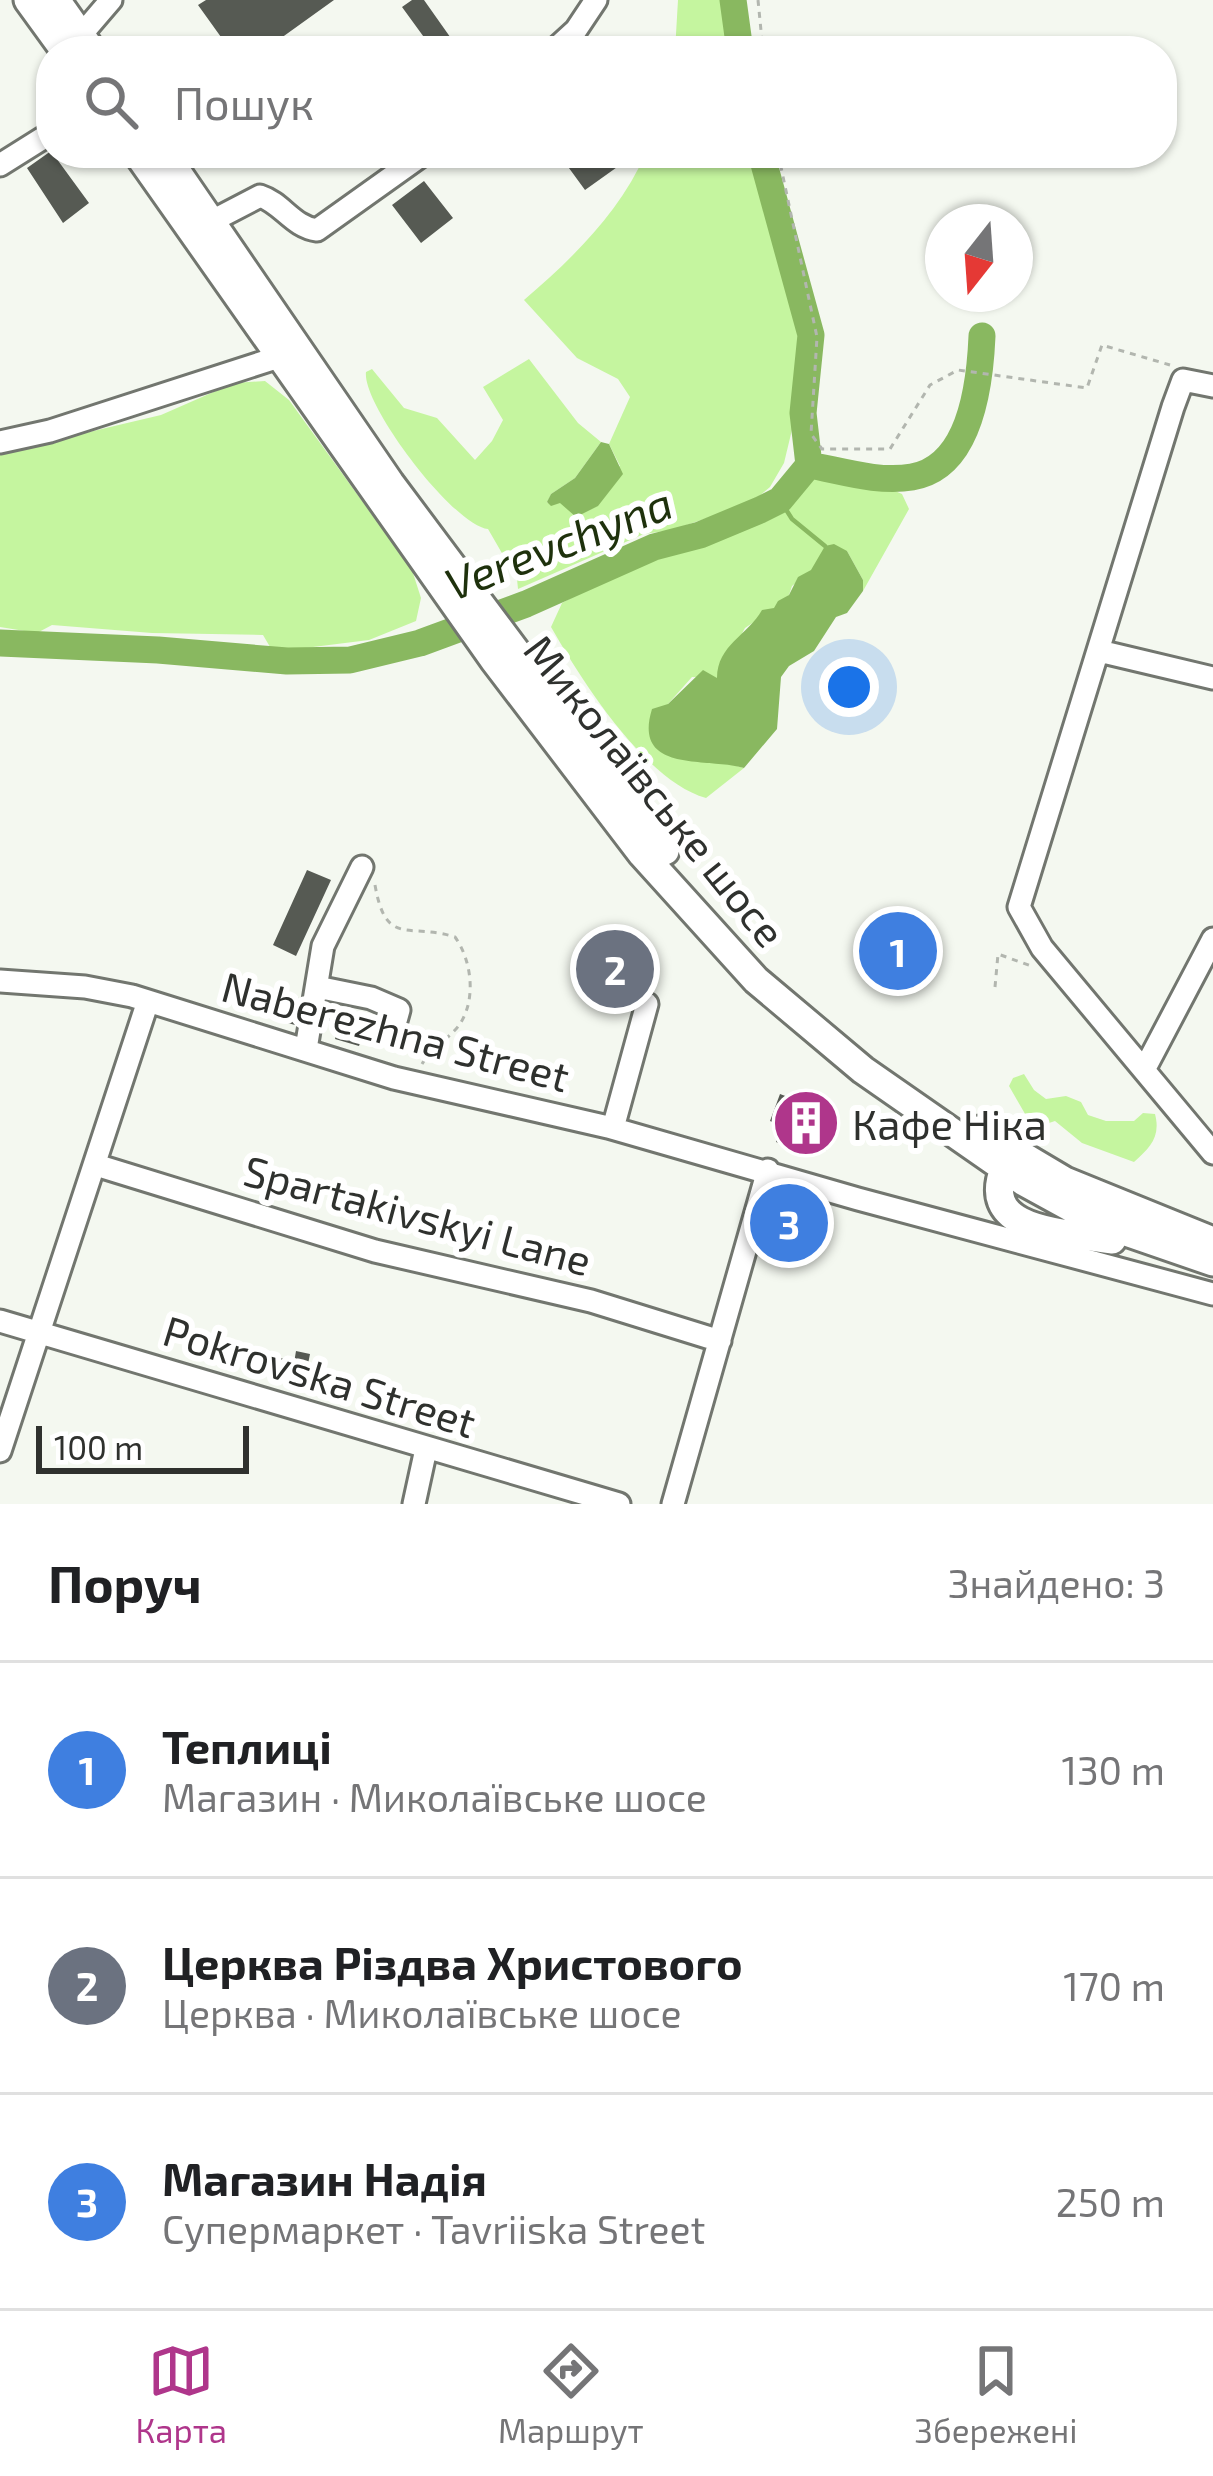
<!DOCTYPE html>
<html lang="uk">
<meta charset="utf-8">
<style>
body{margin:0;font-family:"Exo 2",sans-serif;background:#f2f2f2;color:#202124}
.compass{position:absolute;left:925px;top:204px;width:108px;height:108px;border-radius:50%;background:#fff;box-shadow:0 3px 9px #0004;rotate:197deg}
.scale{position:absolute;left:36px;bottom:30px;width:213px;box-sizing:border-box;padding-left:12px;border:6px solid #2f312e;border-top:0;font-size:33px;line-height:42px;white-space:nowrap;color:#2f312e;-webkit-text-stroke:9px #fff;paint-order:stroke}
.you{position:absolute;left:849px;top:687px;width:42px;height:42px;margin:-30px;border:9px solid #fff;border-radius:50%;background:#1a73e8;box-shadow:0 0 0 18px #1a73e833}
.badge{display:grid;place-items:center;width:78px;height:78px;border-radius:50%;background:#af368b;color:#fff;font-size:39px;font-weight:700}
.pin{position:absolute;translate:-50% -50%;border:6px solid #fff;box-shadow:0 3px 12px #0006}
.list{margin:0;padding:0;list-style:none}
h2{display:flex;justify-content:space-between;align-items:center;height:156px;margin:0;padding:0 48px;font-size:51px}
h2 small{font-size:39px;font-weight:400;color:#757577}
.list li{display:grid;grid-template-columns:78px 1fr auto;gap:36px;align-items:center;box-sizing:border-box;height:216px;padding:0 48px;border-top:3px solid #e0e0e0}
.list b{display:block;font-size:45px;white-space:nowrap}
.list p{margin:0;font-size:39px;white-space:nowrap;color:#757577}
.list em{font-size:39px;font-style:normal;color:#757577}
.icon{flex:none;width:66px;height:66px;fill:none;stroke:currentColor;stroke-width:2;stroke-linecap:round;stroke-linejoin:round}
.map{position:relative;flex:none;width:1213px;height:1504px;overflow:hidden}
.search{position:absolute;background:#fff;box-shadow:0 3px 9px #0004;left:36px;right:36px;top:36px;height:132px;display:flex;align-items:center;gap:30px;box-sizing:border-box;padding:0 42px;border-radius:48px;color:#757577;font-size:45px}
.sheet{height:804px;background:#fff}
nav{display:flex;justify-content:space-around;align-items:center;box-sizing:border-box;height:168px;border-top:3px solid #e0e0e0;background:#fff;font-size:33px;color:#757577}
nav a{display:grid;justify-items:center;gap:6px}
nav .on{color:#af368b}
.map>svg:first-child{display:block}
.green{fill:#c5f59f}
.water{fill:#89b860}
.lines{fill:none;stroke-linecap:round;stroke-linejoin:round}
.stream{stroke:#89b860;stroke-width:4.5}
.river{stroke:#89b860;stroke-width:27}
.building{fill:#565a53}
.minor-casing{stroke:#72766f;stroke-width:27}
.major-casing{stroke:#72766f;stroke-width:33}
.path{stroke:#b2b6af;stroke-width:3;stroke-dasharray:6 6;stroke-linecap:butt}
.minor{stroke:#fff;stroke-width:21}
.major{stroke:#fff;stroke-width:27}
.labels{text-anchor:middle;dominant-baseline:central;stroke-width:12;stroke-linejoin:round;paint-order:stroke}
.street-label{font-size:42px;fill:#2f312e;stroke:#fff}
.poi-label{font-size:42px;fill:#2f312e;stroke:#fff;text-anchor:start}
.water-label{font-size:45px;font-style:italic;fill:#1e310c;stroke:#fff}
</style>
<div class="map">
<svg width="1213" height="1504" viewBox="0 0 1213 1504">
<rect width="100%" height="100%" fill="#f4f8f0"/>
<path class="green" d="M 678,0 L 732,0 L 742,51 L 675,51 Z
M 646,153 L 766,153 L 804,299 L 796,413 L 784,463 L 770,487 L 751,503 L 672,530 L 644,534 L 518,589 L 517,579 L 488,529 C 454,526 362,405 366,372 L 372,369 L 404,408 L 437,418 L 475,460 L 492,441 L 503,420 L 483,387 L 529,359 L 578,423 L 601,442 L 575,478 L 551,494 L 547,503 L 620,466 L 609,444 L 630,397 L 618,379 L 577,358 L 524,300 C 573,258 619,213 646,153 Z
M 265,381 L 289,400 L 412,570 L 421,598 L 416,621 L 369,640 L 273,652 L 263,635 L 152,633 L 52,625 L 37,633 L 0,627 L 0,453 L 161,415 L 234,383 Z
M 814,474 L 877,483 L 902,494 L 909,509 L 863,591 L 863,580 L 847,551 L 811,571 L 792,586 L 789,595 L 775,608 L 745,628 L 717,678 L 692,677 L 668,704 L 692,761 L 726,763 L 744,768 L 706,798 C 645,781 582,681 551,627 L 562,603 L 632,564 L 773,515 C 789,502 793,478 814,474 Z
M 1024,1074 L 1034,1090 L 1046,1099 L 1066,1096 L 1081,1102 L 1088,1115 L 1106,1121 L 1134,1121 L 1143,1113 L 1155,1114 C 1161,1137 1150,1148 1134,1162 L 1082,1143 L 1055,1121 L 1043,1125 L 1028,1119 L 1009,1086 L 1013,1078 Z"/>
<path class="water" d="M 601,442 L 609,444 L 623,474 L 598,506 L 576,517 L 560,503 L 551,506 L 547,502 L 551,494 L 575,478 Z
M 834,544 L 847,551 L 863,580 L 863,591 L 847,613 L 836,617 L 814,651 L 789,666 L 781,677 L 777,729 L 744,768 C 707,757 632,774 652,709 L 668,704 L 703,670 L 717,678 C 717,645 748,635 762,610 L 774,608 L 778,601 L 789,595 L 798,577 L 811,570 L 825,546 Z"/>
<g class="lines">
<path class="stream" d="M 780,500 L 792,519 L 825,546"/>
<path class="river" d="M 733,0 L 740,51
M 809,465 C 842,471 879,483 912,477 C 971,467 980,383 982,336
M 0,643 L 158,650 L 287,661 L 350,660 L 420,643 L 526,604 L 654,547 L 700,535 L 760,510 L 780,500 L 809,465 L 803,413 L 811,335 L 761,153"/>
</g>
<path class="building" d="M 206,0 L 334,0 L 263,51 L 231,51 L 198,5 Z
M 412,0 L 424,0 L 460,51 L 434,51 L 402,7 Z
M 51,151 L 89,203 L 63,223 L 27,168 Z
M 558,153 L 611,153 L 620,165 L 585,190 Z
M 424,181 L 453,218 L 421,243 L 392,205 Z
M 307,870 L 331,880 L 296,956 L 273,945 Z
M 608,946 L 633,954 L 621,991 L 596,984 Z
M 250,984 L 299,998 L 295,1025 L 242,1010 Z
M 332,1005 L 380,1018 L 374,1035 L 364,1032 L 359,1046 L 335,1039 L 339,1024 L 327,1020 Z
M 780,1094 L 839,1116 L 826,1151 L 802,1142 L 798,1150 L 776,1142 L 782,1126 L 770,1121 Z
M 296,1351 L 310,1354 L 307,1369 L 321,1374 L 320,1380 L 260,1367 L 266,1352 L 294,1363 Z"/>
<g class="lines">
<g class="minor-casing">
<path id="minor" d="M 81,35 L 111,0
M 553,51 L 576,30 L 596,0
M 0,165 L 51,133
M 212,221 L 260,196 C 282,203 293,227 317,230 L 425,153
M 1213,386 L 1183,380 L 1173,407 L 1019,907 L 1042,948 L 1213,1153
M 0,442 L 50,431 L 279,357
M 1099,651 L 1213,678
M 0,981 L 85,987 L 132,996 L 394,1078 L 608,1127 L 858,1199 L 1213,1294
M 317,987 L 371,998 L 399,1010 L 394,1028
M 306,1049 L 323,946 L 362,867
M 1144,1070 L 1213,939
M 613,1128 L 647,1004
M 96,1165 L 375,1251 L 591,1301 L 720,1341
M 0,1321 L 619,1504
M 0,1451 L 148,1001
M 414,1504 L 426,1449
M 673,1504 L 768,1170"/>
</g>
<g class="major-casing">
<path id="major" d="M 28,0 L 65,51
M 56,0 L 92,51
M 137,153 L 494,660 L 642,854 L 756,980 L 863,1070 L 1024,1182 L 1097,1222 L 1213,1262
M 164,153 L 390,483 L 665,851
M 979,1130 L 1065,1181 L 1213,1241
M 1004,1169 C 978,1234 1069,1232 1112,1240"/>
</g>
<path class="path" d="M 758,0 L 763,51
M 778,153 L 817,337 L 811,434 L 822,449 L 890,449 L 930,385 L 958,370 L 1087,388 L 1102,345 L 1170,365
M 375,885 C 386,948 408,922 455,937 C 473,962 477,1005 456,1029 C 444,1042 430,1050 422,1064
M 995,987 L 998,954 L 1034,967"/>
<use href="#minor" class="minor"/>
<use href="#major" class="major"/>
</g>
<defs>
<g id="building-disc" transform="scale(3.45)"><circle r="9.5" fill="#af368b" stroke="#fff"/><path d="M-4-6H4V6H1V3H-1V6H-4ZM-2.5-4.3h1.7v1.8h-1.7ZM.8-4.3h1.7v1.8H.8ZM-2.5-1h1.7V.8h-1.7ZM.8-1h1.7V.8H.8Z" fill="#fff"/></g>
</defs>
<g fill-rule="evenodd">
<use href="#building-disc" x="806" y="1123"/>
</g>
<g class="labels">
<g class="street-label">
<text transform="translate(656 790) rotate(51)">Миколаївське шосе</text>
<text transform="translate(396 1030) rotate(15)">Naberezhna Street</text>
<text transform="translate(418 1214) rotate(15)">Spartakivskyi Lane</text>
<text transform="translate(320 1375) rotate(17)">Pokrovska Street</text>
</g>
<g class="poi-label">
<text x="852" y="1123">Кафе Ніка</text>
</g>
<g class="water-label">
<text transform="translate(558 542) rotate(-21)">Verevchyna</text>
</g>
</g>
</svg>
<svg class="compass" viewBox="-18 -18 36 36"><path d="M0-13l5 13h-10z" fill="#e53935"/><path d="M0 13l5-13h-10z" fill="#757577"/></svg>
<div class="scale">100 m</div>
<div class="you"></div>
<div class="pin badge" style="left:898px;top:951px;background:#3f7fe0">1</div>
<div class="pin badge" style="left:615px;top:969px;background:#6b7280">2</div>
<div class="pin badge" style="left:789px;top:1223px;background:#3f7fe0">3</div>
<div class="search"><svg class="icon" aria-label="search" viewBox="0 0 24 24"><circle cx="10" cy="10" r="6"/><path d="M15 15l6 6"/></svg>Пошук</div>
</div>
<section class="sheet">
<h2>Поруч<small>Знайдено: 3</small></h2>
<ul class="list">
<li><span class="badge" style="background:#3f7fe0">1</span><div><b>Теплиці</b><p>Магазин · Миколаївське шосе</p></div><em>130 m</em></li>
<li><span class="badge" style="background:#6b7280">2</span><div><b>Церква Різдва Христового</b><p>Церква · Миколаївське шосе</p></div><em>170 m</em></li>
<li><span class="badge" style="background:#3f7fe0">3</span><div><b>Магазин Надія</b><p>Супермаркет · Tavriiska Street</p></div><em>250 m</em></li>
</ul>
</section>
<nav>
<a class="on"><svg class="icon" aria-label="map" viewBox="0 0 24 24"><path d="M3 6l6-2 6 2 6-2v14l-6 2-6-2-6 2zM9 4v14M15 6v14"/></svg>Карта</a>
<a><svg class="icon" aria-label="directions" viewBox="0 0 24 24"><path d="M12 3l9 9-9 9-9-9zM9 14v-3h6M13 9l2 2-2 2"/></svg>Маршрут</a>
<a><svg class="icon" aria-label="saved" viewBox="0 0 24 24"><path d="M7 4h10v16l-5-4-5 4z"/></svg>Збережені</a>
</nav>
